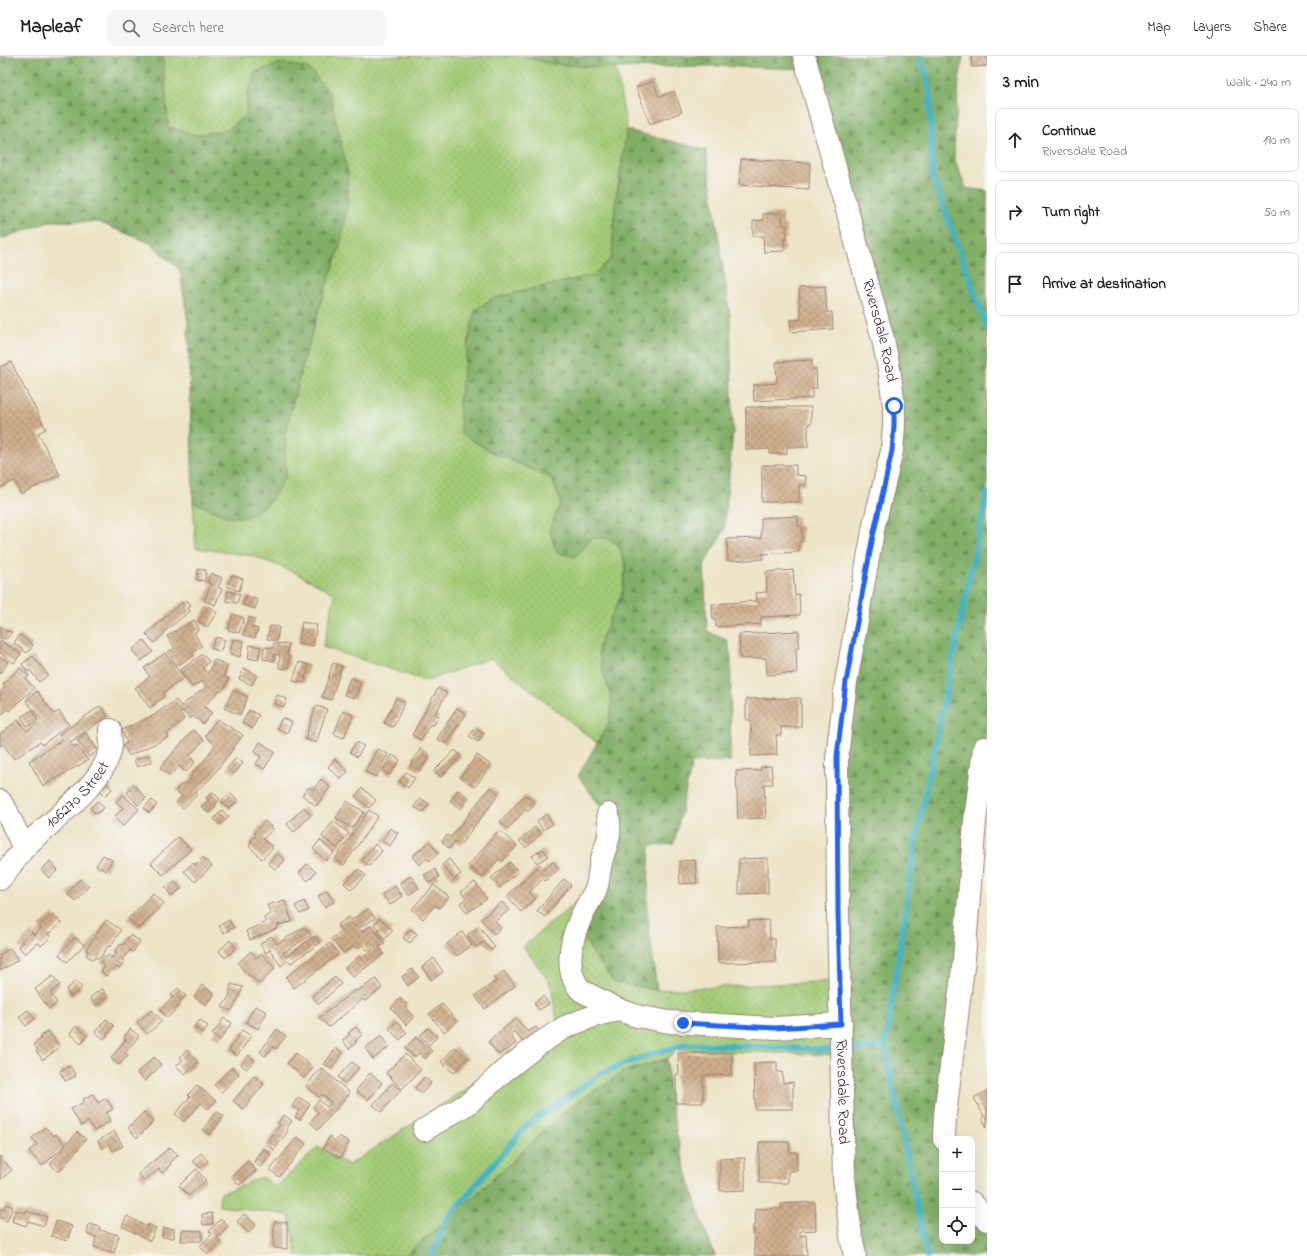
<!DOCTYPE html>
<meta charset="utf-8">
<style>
body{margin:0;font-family:"Indie Flower",sans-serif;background:#f6f6f6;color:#202124}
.controls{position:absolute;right:12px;bottom:12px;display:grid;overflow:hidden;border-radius:8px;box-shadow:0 4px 16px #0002}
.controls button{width:36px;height:36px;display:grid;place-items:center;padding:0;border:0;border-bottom:1px solid #e0e0e0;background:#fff;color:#202124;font:20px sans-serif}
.stop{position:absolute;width:12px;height:12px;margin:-9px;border:3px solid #2563eb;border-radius:50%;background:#fff}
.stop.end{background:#2563eb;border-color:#fff;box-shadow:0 1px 4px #0008}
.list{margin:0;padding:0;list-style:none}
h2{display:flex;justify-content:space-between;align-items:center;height:52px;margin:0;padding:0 16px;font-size:17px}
h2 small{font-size:13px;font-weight:400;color:#757577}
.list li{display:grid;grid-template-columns:26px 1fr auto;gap:12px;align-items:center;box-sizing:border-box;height:64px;margin:0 8px 8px;padding:0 8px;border:1px solid #e0e0e0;border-radius:8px}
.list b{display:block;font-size:15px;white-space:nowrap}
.list p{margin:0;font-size:13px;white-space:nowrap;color:#757577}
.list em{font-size:13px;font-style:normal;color:#757577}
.icon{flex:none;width:22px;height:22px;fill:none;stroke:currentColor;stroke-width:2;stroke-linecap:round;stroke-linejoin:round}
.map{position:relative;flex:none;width:987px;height:1200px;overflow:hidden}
header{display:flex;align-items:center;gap:24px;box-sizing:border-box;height:56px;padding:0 20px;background:#fff;border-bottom:1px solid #e0e0e0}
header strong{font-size:19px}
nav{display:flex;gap:22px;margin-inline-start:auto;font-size:14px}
.search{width:280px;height:36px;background:#f6f6f6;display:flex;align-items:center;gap:10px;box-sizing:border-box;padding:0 14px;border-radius:8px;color:#757577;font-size:15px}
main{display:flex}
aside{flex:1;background:#fff}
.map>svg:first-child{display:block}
.grass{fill:url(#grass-dots);stroke:#767550}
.forest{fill:url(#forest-firs);stroke:#666749}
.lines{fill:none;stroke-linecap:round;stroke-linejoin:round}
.stream{stroke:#44b2c0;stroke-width:6}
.building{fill:url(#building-cross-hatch)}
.minor-casing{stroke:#9c8178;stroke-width:24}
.minor{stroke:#fff;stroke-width:22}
.route{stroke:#2563eb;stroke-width:5}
.labels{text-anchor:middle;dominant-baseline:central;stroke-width:3.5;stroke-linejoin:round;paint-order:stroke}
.street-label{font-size:16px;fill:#4a1f2b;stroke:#f6f6f2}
</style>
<header>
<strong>Mapleaf</strong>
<div class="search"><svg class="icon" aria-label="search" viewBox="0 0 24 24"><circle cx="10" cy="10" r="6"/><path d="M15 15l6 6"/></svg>Search here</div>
<nav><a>Map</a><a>Layers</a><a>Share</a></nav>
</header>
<main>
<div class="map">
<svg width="987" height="1200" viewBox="0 0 987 1200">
<defs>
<pattern id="grass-dots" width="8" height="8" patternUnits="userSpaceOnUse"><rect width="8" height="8" fill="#a3cb76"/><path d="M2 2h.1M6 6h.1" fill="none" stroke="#8eae66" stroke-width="1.8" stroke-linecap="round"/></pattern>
<pattern id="forest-firs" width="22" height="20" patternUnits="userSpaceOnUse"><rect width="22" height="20" fill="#82af67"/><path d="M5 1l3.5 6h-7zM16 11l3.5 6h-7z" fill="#6c8e55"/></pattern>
<pattern id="building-cross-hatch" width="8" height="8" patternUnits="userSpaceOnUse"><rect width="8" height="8" fill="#d0af8c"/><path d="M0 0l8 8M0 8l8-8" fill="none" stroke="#ab8e73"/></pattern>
</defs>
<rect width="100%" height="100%" fill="#f6f6f2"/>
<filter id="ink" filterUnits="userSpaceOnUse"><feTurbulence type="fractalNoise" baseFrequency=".025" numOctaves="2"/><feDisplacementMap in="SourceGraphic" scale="8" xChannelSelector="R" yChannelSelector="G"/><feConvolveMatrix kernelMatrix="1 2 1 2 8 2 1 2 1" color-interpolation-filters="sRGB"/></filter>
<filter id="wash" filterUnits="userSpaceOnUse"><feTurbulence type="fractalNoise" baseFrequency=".012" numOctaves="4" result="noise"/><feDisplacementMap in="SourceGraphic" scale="16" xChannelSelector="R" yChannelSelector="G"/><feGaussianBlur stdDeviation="0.9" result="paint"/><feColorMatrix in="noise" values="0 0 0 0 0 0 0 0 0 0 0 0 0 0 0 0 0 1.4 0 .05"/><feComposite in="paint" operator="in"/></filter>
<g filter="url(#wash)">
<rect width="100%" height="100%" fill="#ede3c6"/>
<path class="grass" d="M 163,0 L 522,0 L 551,8 L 616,12 L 627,74 L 615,149 L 612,202 L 593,219 L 493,242 L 492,396 L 551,422 L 561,446 L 549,475 L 575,501 L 592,482 L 606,482 L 618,488 L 626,510 L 622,538 L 607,570 L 598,593 L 604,618 L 612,645 L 609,666 L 597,687 L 491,602 L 426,625 L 323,591 L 335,538 L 294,516 L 253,500 L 196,492 L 193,446 L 228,461 L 286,420 L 285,379 L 301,314 L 320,249 L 340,190 L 248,36 L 246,59 L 227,74 L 197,79 L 168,71 Z
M 593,832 L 614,926 L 657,934 L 837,925 L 840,999 L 677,994 L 667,1003 L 626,1015 L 568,1052 L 489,1127 L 405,1200 L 297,1200 L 289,1159 L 219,1150 L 220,1138 L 262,1121 L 276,1131 L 318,1091 L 349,1109 L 528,992 L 558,969 L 550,927 L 523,890 Z"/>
<path class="forest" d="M 0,0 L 163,0 L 168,71 L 197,79 L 227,74 L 246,59 L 248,36 L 255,16 L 282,7 L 310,13 L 330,38 L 348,117 L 348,148 L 340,190 L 320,249 L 301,314 L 285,379 L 286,420 L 270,446 L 248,461 L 228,461 L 193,446 L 188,267 L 180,214 L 150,187 L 98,166 L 52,165 L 0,183 Z
M 522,0 L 963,0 L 959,24 L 955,76 L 954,102 L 966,132 L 987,135 L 987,676 L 942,1083 L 942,1185 L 972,1185 L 972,1145 L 987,1161 L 987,1200 L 856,1200 L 833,697 L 873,465 L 890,334 L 806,13 L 709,10 L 616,12 L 551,8 Z
M 627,74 L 706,94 L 730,260 L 733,375 L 724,474 L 704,509 L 707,575 L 728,585 L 731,603 L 730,705 L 692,707 L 674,788 L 650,790 L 647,855 L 657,934 L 614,926 L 596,903 L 584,881 L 604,755 L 578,720 L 609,666 L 612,645 L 604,618 L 598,593 L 607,570 L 622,538 L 626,510 L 618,488 L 606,482 L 592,482 L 575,501 L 557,497 L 549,475 L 561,446 L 551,422 L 492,396 L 461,378 L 459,348 L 467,291 L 475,254 L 493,242 L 593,219 L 612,202 L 615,149 Z
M 667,1003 C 668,1018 668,1034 671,1049 C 680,1100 696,1152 715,1200 L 405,1200 L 489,1127 L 568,1052 L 626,1015 Z"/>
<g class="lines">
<path class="stream" d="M 920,0 L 930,34 L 932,119 L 987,271
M 856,993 L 885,990
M 432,1200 L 447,1163 L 526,1070 L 603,1016 L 654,997 L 688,988 L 830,994
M 927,1200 L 885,990 L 917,777 L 987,437"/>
</g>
<g id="blocks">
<path class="building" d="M 971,0 L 987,0 L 987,10 L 972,11 Z
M 653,25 L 659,41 L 674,35 L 682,56 L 650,68 L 636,31 Z
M 741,103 L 810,107 L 809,134 L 739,129 Z
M 782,157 L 783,169 L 786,169 L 787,183 L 784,183 L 785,195 L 764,196 L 763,180 L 753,180 L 753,165 L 763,164 L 763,158 Z
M 825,230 L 827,256 L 832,256 L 833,273 L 791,276 L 790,264 L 801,264 L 799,232 Z
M 812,304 L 812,313 L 816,313 L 817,332 L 812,333 L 812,342 L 754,345 L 753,329 L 777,327 L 776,306 Z
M 11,306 L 46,373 L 38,377 L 60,419 L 21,438 L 14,425 L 0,432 L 0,311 Z
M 746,351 L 811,351 L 811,368 L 808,368 L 808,391 L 787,391 L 787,398 L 770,398 L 770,393 L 746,394 Z
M 762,409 L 796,409 L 796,419 L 806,420 L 806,429 L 799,429 L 799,446 L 762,446 Z
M 798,460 L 798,470 L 802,470 L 802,486 L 799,486 L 799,496 L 762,498 L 763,503 L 728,505 L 727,483 L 761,482 L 761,462 Z
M 198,513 L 206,514 L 205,525 L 197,524 Z
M 793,514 L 795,539 L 799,538 L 800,559 L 761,561 L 761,568 L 716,571 L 716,564 L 713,564 L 712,548 L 757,545 L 756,537 L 767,536 L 766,516 Z
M 211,517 L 222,522 L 218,531 L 222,533 L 215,549 L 204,545 L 211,528 L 207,526 Z
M 232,519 L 243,523 L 239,535 L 227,530 Z
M 228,535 L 240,538 L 237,547 L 226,545 Z
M 246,540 L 258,544 L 255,553 L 243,549 Z
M 187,544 L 191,549 L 188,552 L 190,555 L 164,576 L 165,577 L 154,587 L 146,578 L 182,546 L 183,547 Z
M 208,550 L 217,556 L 207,571 L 198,565 Z
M 233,558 L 244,562 L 239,577 L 228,574 Z
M 249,561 L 255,563 L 252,571 L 258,573 L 255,582 L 243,579 Z
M 194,564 L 199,573 L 194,577 L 202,590 L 192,597 L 194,599 L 177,610 L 168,596 L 175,592 L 167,580 Z
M 302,566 L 317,569 L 313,590 L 298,588 Z
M 0,570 L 6,575 L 12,576 L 6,583 L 0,582 Z
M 270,570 L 279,571 L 277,585 L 267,583 Z
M 799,575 L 799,592 L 796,592 L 797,617 L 767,619 L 766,602 L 740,603 L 739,578 Z
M 20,579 L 33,589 L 27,597 L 14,587 Z
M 216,581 L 225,584 L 220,596 L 211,592 Z
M 233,583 L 244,585 L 240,601 L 230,598 Z
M 0,584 L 21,598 L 14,607 L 0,597 Z
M 144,584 L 153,596 L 141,605 L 132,594 Z
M 274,587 L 289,588 L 287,599 L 290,600 L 288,613 L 279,612 L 280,599 L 274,598 L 274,605 L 263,603 L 264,591 L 273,592 Z
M 250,589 L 261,591 L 258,604 L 248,602 Z
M 165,597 L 184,622 L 163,637 L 165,640 L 150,652 L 135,632 L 150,621 L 144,612 Z
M 203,598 L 209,606 L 203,612 L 207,617 L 211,613 L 214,604 L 228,609 L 224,620 L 229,623 L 224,633 L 222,635 L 219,635 L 204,651 L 212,657 L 203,668 L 193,660 L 190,663 L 183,655 L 180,656 L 184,663 L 167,678 L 169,681 L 129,700 L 123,689 L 127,687 L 122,674 L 154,659 L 176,644 L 181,650 L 206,631 L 202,625 L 192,631 L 180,614 Z
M 33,600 L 48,619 L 39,626 L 30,614 L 28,616 L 22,608 Z
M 0,601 L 8,606 L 0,618 Z
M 299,606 L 309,609 L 304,627 L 293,625 Z
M 333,607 L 342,610 L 331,644 L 322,641 Z
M 20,612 L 29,620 L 26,623 L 34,632 L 9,655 L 8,653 L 0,660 L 0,636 L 5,631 L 3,628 Z
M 244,612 L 257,619 L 252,629 L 239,623 Z
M 350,622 L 361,626 L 355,642 L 344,639 Z
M 438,632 L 447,637 L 435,658 L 439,660 L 433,670 L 430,668 L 421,684 L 412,679 Z
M 233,634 L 248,641 L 240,659 L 224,652 Z
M 37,635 L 54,658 L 59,655 L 69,669 L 42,689 L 40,686 L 14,703 L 3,688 L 0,690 L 0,678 L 18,664 L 27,675 L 42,664 L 26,645 Z
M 277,639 L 287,643 L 284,651 L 274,648 Z
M 396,642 L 405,646 L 393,671 L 384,667 Z
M 801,642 L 801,671 L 781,671 L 781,679 L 776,679 L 777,699 L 751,700 L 751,664 L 746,664 L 746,643 Z
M 100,650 L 108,660 L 70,686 L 73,691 L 77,689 L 88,704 L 43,730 L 29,705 L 62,684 L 59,679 Z
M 316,650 L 327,653 L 316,687 L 305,683 Z
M 457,652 L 466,658 L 446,688 L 437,683 Z
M 32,654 L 38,664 L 28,671 L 21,661 Z
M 249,654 L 259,659 L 252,673 L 242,667 Z
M 343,655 L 353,659 L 344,682 L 334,678 Z
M 282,662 L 292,666 L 287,677 L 277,672 Z
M 217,663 L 243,679 L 211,722 L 195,736 L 198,738 L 183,752 L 176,747 L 182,740 L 176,734 L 183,727 L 185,729 L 192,721 L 191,719 L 204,705 L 215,689 L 205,680 Z
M 475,672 L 484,678 L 478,686 L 469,680 Z
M 193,674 L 204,684 L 189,700 L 195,706 L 186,716 L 179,710 L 170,720 L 160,712 Z
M 86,677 L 98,695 L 89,701 L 77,684 Z
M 260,686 L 275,696 L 264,713 L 256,708 L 261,700 L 254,696 Z
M 356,686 L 364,690 L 357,701 L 350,696 Z
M 421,692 L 430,699 L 420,715 L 410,709 Z
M 377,693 L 388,698 L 376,721 L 365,716 Z
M 455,694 L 461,700 L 441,721 L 434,715 Z
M 149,699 L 152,706 L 137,711 L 134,704 Z
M 392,699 L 400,704 L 390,719 L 382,714 Z
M 477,699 L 491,709 L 475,731 L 460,721 Z
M 236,702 L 243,707 L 234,718 L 227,712 Z
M 335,703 L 348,716 L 341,723 L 328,711 Z
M 771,710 L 773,728 L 764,728 L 766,762 L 738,763 L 736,715 L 761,714 L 761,711 Z
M 406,716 L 415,722 L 408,732 L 399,725 Z
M 321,723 L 330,731 L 316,750 L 302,739 L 309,731 L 313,734 Z
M 106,727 L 112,733 L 105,740 L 99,733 Z
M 135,730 L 146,742 L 138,749 L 127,736 Z
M 490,731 L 499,738 L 460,789 L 455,785 L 450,793 L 442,786 L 447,779 L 451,781 Z
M 362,732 L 376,744 L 369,752 L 355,740 Z
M 458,734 L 469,742 L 461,753 L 450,745 Z
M 213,736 L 220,743 L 215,749 L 216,750 L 208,757 L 201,750 L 209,744 L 206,742 Z
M 230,737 L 238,745 L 229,753 L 221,745 Z
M 123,739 L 139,753 L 123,770 L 114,761 L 123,752 L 116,746 Z
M 525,739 L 535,747 L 528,756 L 526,753 L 508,773 L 500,766 Z
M 420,742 L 429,748 L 423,756 L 414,751 Z
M 152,744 L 157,749 L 149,757 L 144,752 Z
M 98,745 L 104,752 L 96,758 L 90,752 Z
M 347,745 L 364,756 L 352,772 L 336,762 Z
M 304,751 L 311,759 L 294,776 L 287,768 Z
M 222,754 L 229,761 L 220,769 L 214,763 Z
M 369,754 L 378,760 L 344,809 L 335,803 Z
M 546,758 L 553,768 L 543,774 L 537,765 Z
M 265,765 L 273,773 L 263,783 L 273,792 L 262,803 L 249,790 L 252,786 L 250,785 L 256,779 L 254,777 Z
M 333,765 L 349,777 L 337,792 L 322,781 Z
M 535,771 L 541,778 L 526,792 L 519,785 Z
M 390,772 L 398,777 L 390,790 L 382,785 Z
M 499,774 L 517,790 L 502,806 L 499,803 L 482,822 L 468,810 Z
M 178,781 L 191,793 L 163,819 L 151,807 Z
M 320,784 L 334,797 L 326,805 L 313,793 Z
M 430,786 L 439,797 L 429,805 L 427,802 L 419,809 L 412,800 Z
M 375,788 L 382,795 L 369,810 L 362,804 Z
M 543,793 L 548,800 L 537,807 L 532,800 Z
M 277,797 L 285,804 L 276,814 L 268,807 Z
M 103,799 L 112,804 L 106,815 L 96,810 Z
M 203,801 L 212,810 L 195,826 L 184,815 L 193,807 L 195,809 Z
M 768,802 L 768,837 L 739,838 L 739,803 Z
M 449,803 L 461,818 L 454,824 L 442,809 Z
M 695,804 L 697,827 L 680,828 L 679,805 Z
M 50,805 L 58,814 L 49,822 L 41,814 Z
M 510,806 L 518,816 L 499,832 L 491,822 Z
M 553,806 L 559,813 L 545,825 L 543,823 L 529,836 L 535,843 L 521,856 L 507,840 L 537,812 L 541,816 Z
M 307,808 L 316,816 L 308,825 L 299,817 Z
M 359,813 L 366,820 L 351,834 L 344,827 Z
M 435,813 L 439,821 L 429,827 L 424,819 Z
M 411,820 L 419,832 L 408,839 L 400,827 Z
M 80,823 L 89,830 L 75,845 L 67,838 Z
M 564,823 L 571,829 L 545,861 L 537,855 Z
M 175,825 L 181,833 L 171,840 L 165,831 Z
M 475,826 L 487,843 L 467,857 L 460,847 L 466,843 L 461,836 Z
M 434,829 L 449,841 L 439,852 L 435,849 L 423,863 L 412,853 Z
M 395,830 L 402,840 L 390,849 L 382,839 Z
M 327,834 L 334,846 L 325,851 L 318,840 Z
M 153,837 L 164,847 L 139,873 L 128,863 Z
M 285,844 L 292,866 L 277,869 L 278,872 L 250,884 L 246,875 L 266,866 L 264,861 L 271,858 L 267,849 Z
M 304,845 L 309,854 L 300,858 L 295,850 Z
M 502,846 L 509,854 L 495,865 L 501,872 L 494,878 L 481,863 Z
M 368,853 L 375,862 L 359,872 L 362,876 L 371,870 L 385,888 L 379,891 L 384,898 L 353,921 L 345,912 L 359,900 L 361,903 L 373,893 L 371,891 L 367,894 L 363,889 L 357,893 L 354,890 L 343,897 L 331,883 L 342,875 L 337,869 L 349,861 L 351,864 Z
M 53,858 L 61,867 L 48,878 L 51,881 L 41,890 L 38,886 L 25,898 L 18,890 L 23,886 L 21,885 L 32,876 L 34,879 L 41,872 L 39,870 Z
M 379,862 L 393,874 L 385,883 L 378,877 L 380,874 L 374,869 Z
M 106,864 L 121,874 L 110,891 L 108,890 L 99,903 L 95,901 L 93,904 L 86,899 L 88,895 L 86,894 Z
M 229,864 L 234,871 L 224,877 L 219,870 Z
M 769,864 L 770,883 L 775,883 L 775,906 L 718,907 L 717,871 L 749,870 L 748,865 Z
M 479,870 L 495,891 L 491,894 L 484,886 L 476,891 L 467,879 Z
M 304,871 L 311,879 L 283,897 L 286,901 L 314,880 L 320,887 L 291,907 L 288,904 L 281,910 L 270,894 L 266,897 L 260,888 L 271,880 L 277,888 Z
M 410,873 L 417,878 L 410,887 L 403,882 Z
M 462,876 L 472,889 L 457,900 L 447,888 Z
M 130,879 L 140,885 L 133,896 L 130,894 L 122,904 L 125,906 L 119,913 L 117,911 L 106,920 L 101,915 L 105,911 L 101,906 L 108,899 L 112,902 L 117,897 L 115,895 L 121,888 L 123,889 Z
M 75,881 L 84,889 L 67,906 L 59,899 Z
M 230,884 L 236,892 L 225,902 L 219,895 Z
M 330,887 L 339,898 L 294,932 L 286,921 Z
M 10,892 L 18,904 L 0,915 L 0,899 Z
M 251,895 L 256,902 L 262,898 L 275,912 L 260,928 L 244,915 L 238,907 Z
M 434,902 L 443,916 L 431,924 L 422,911 Z
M 412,913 L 419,921 L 408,930 L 402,921 Z
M 504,915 L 515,930 L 485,953 L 475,940 L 496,925 L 494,922 Z
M 53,920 L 60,929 L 50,937 L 57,947 L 49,953 L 35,933 Z
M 335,921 L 341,928 L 319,948 L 312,940 Z
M 376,923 L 382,932 L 365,945 L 363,943 L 329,971 L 319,962 L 355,934 L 357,935 Z
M 76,925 L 82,932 L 71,941 L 66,934 Z
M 231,928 L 243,931 L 237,945 L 231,955 L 222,951 L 229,941 Z
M 202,929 L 214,937 L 206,949 L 194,941 Z
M 102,932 L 108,941 L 96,950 L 90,942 Z
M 178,932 L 186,940 L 179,946 L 181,948 L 167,962 L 160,954 L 173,941 L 171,939 Z
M 543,940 L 549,948 L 539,954 L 534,947 Z
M 400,942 L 408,949 L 405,952 L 414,961 L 406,969 L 391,952 Z
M 442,948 L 457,965 L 444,976 L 429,958 Z
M 255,950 L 267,956 L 258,973 L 246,966 Z
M 28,954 L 35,963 L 26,970 L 19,961 Z
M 152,954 L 162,965 L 147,978 L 137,966 Z
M 224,962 L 232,967 L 220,984 L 212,979 Z
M 516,962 L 528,976 L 536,971 L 542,980 L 526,990 L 514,975 L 510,979 L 516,987 L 506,995 L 505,994 L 499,999 L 488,986 Z
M 106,963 L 114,970 L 104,983 L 95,976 Z
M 200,964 L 208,970 L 203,977 L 194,971 Z
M 396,965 L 407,977 L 400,984 L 389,973 Z
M 76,970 L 87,980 L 81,988 L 70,978 Z
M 356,971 L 362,979 L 355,985 L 356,987 L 349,993 L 343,984 L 350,978 L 348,977 Z
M 428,972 L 437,981 L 429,989 L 420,980 Z
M 130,973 L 139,980 L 125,997 L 128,999 L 119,1009 L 111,1002 L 126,983 L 124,981 Z
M 277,973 L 286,980 L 276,993 L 273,991 L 265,1000 L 260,996 Z
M 242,974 L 251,980 L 237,1000 L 229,994 Z
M 48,975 L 60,991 L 43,1004 L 36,995 L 38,994 L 34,988 L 41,983 L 40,981 Z
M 381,980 L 389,991 L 373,1003 L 365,992 Z
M 416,981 L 432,995 L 425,1003 L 419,997 L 414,1001 L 405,992 Z
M 455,991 L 468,1002 L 454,1017 L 441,1006 Z
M 336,992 L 343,997 L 331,1013 L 324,1008 Z
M 187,994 L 198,1006 L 185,1018 L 176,1010 L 183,1004 L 180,1001 Z
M 296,997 L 313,1012 L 304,1022 L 287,1007 Z
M 678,997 L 732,997 L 732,1019 L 703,1019 L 703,1047 L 676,1047 L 676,1018 L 679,1018 Z
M 405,998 L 421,1014 L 402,1033 L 386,1017 Z
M 249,999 L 255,1005 L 246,1013 L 241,1008 Z
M 154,1001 L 161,1009 L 145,1025 L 137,1017 Z
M 352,1006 L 359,1012 L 345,1027 L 338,1021 Z
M 777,1006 L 777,1016 L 782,1016 L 783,1027 L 793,1026 L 793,1053 L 755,1053 L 754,1007 Z
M 70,1010 L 76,1020 L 65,1025 L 60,1015 Z
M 232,1011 L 239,1018 L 222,1036 L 214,1029 Z
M 321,1012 L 350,1037 L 318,1074 L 310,1066 L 318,1057 L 313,1051 L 319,1044 L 327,1051 L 331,1046 L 322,1038 L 319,1041 L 306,1030 Z
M 370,1017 L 382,1027 L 368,1044 L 356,1035 Z
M 254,1020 L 264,1028 L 243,1053 L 233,1045 Z
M 424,1021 L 431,1027 L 422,1037 L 415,1032 Z
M 392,1027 L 401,1034 L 381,1056 L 373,1049 Z
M 197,1029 L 216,1045 L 208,1053 L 201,1047 L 184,1066 L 175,1058 L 190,1041 L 188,1039 Z
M 987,1035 L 987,1072 L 982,1062 L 984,1060 L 974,1042 Z
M 93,1038 L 98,1047 L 106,1042 L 113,1053 L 106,1057 L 110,1065 L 94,1075 L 88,1065 L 81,1070 L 71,1053 L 84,1046 L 83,1043 Z
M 298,1041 L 310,1048 L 300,1064 L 295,1061 L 299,1054 L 292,1051 Z
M 216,1055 L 224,1060 L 210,1079 L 203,1074 Z
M 144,1056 L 153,1066 L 137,1082 L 128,1072 Z
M 284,1059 L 292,1065 L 286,1073 L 288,1075 L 274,1094 L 266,1088 L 280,1069 L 278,1067 Z
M 45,1071 L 54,1080 L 56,1078 L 66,1089 L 42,1110 L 29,1095 L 37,1088 L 32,1082 Z
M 114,1075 L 123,1090 L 113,1095 L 109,1088 L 102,1093 L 98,1085 Z
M 77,1076 L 86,1083 L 59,1116 L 50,1108 Z
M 330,1080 L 335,1086 L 339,1080 L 349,1086 L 340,1102 L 323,1092 Z
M 297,1081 L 306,1088 L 279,1121 L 270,1114 Z
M 759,1086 L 789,1086 L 790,1096 L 797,1096 L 797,1115 L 788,1115 L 788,1127 L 759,1127 Z
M 170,1091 L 178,1099 L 170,1107 L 171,1108 L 162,1117 L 159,1113 L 144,1125 L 138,1118 Z
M 264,1093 L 271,1099 L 261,1111 L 254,1106 Z
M 201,1097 L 208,1105 L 201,1112 L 193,1105 Z
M 0,1100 L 12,1114 L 0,1124 Z
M 745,1102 L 745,1134 L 720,1135 L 720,1103 Z
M 248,1105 L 256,1115 L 239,1129 L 231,1120 Z
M 196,1113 L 206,1124 L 189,1140 L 179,1130 Z
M 815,1146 L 816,1174 L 800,1175 L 800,1180 L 806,1179 L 807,1200 L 755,1200 L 753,1169 L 756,1169 L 755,1153 L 782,1152 L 781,1148 Z
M 6,1148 L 13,1151 L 7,1165 L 0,1162 L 0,1152 L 3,1154 Z
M 15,1154 L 26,1157 L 26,1155 L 47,1161 L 44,1170 L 28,1165 L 26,1170 L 12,1165 Z
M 212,1157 L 213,1168 L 203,1169 L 202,1158 Z
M 244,1158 L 256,1169 L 249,1177 L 237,1166 Z
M 127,1160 L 147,1171 L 148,1168 L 156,1172 L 150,1185 L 122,1170 Z
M 221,1163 L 228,1170 L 217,1181 L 221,1185 L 208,1198 L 200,1190 L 212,1178 L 209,1175 Z
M 56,1165 L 72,1170 L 67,1185 L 51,1180 Z
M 274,1166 L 287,1166 L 287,1193 L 274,1192 Z
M 89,1168 L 100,1171 L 99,1174 L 119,1179 L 114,1197 L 94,1191 L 96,1181 L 87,1178 Z
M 163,1172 L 174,1173 L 174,1182 L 162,1181 Z
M 182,1174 L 202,1175 L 202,1185 L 181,1185 Z"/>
</g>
</g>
<g filter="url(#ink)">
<use href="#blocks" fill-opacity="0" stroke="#9c8178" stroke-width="1"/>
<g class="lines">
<g class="minor-casing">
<g id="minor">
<path id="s1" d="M 804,0 L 883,283 L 890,318 L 894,350 L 894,370 L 892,395 L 874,469 L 846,626 L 837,701 L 838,856 L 844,1123 L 851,1180 L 855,1200"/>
<path d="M 0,745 L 6,754 L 24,792 L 0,823"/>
<path d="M 608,758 C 612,782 607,784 601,806 C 599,815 599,824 596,833 C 591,844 583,854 579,866 C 570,887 564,918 582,935 L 619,954"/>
<path id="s2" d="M 24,792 C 49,766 108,726 111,689 C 111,684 110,679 110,674"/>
<path d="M 424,1074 L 469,1047 L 504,1015 L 539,988 L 565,971 L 596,959 L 619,954 L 637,960 L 669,966 L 775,972 L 841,968"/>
<path d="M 944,1083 L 945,1059 L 964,903 L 975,765 L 984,692"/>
<path d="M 972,1147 L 987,1164"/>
</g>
</g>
<use href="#minor" class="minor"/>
</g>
</g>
<g class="lines" filter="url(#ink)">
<path class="route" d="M 683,967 L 775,972 L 841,968 L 838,856 L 837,700 L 846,626 L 872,485 L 892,395 L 894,370 L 894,350"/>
</g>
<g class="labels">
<g class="street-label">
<text stroke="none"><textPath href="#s1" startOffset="285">Riversdale Road</textPath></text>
<text stroke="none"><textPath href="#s2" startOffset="76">106270 Street</textPath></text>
<text stroke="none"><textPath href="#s1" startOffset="1053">Riversdale Road</textPath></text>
</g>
</g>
</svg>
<div class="controls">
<button>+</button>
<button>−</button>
<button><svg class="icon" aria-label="locate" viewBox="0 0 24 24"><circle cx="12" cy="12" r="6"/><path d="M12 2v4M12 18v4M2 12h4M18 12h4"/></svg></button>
</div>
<div class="stop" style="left:894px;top:350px"></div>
<div class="stop end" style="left:683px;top:967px"></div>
</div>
<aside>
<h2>3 min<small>Walk · 240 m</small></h2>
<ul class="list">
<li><svg class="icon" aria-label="ahead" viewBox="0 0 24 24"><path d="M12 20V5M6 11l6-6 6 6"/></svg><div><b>Continue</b><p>Riversdale Road</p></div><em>190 m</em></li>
<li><svg class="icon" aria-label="right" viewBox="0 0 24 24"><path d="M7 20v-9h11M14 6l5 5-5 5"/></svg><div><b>Turn right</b></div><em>50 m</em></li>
<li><svg class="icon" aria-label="arrive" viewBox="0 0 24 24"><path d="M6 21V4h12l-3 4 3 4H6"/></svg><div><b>Arrive at destination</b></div></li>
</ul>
</aside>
</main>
